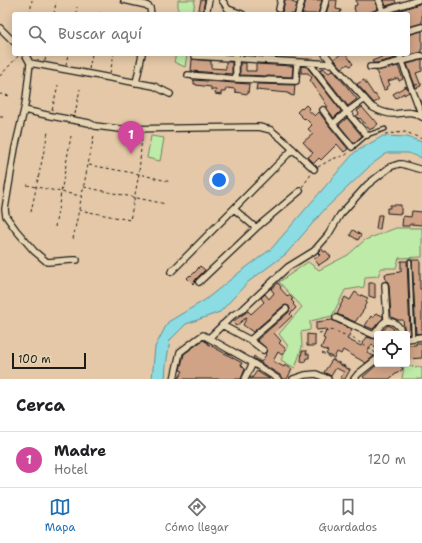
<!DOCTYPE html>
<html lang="es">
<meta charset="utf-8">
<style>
body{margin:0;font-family:"Shantell Sans",sans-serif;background:#f6f6f6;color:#202124}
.controls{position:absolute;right:12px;bottom:12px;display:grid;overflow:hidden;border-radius:4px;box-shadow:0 2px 10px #0003}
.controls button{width:36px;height:36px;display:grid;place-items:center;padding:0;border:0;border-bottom:1px solid #e0e0e0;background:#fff;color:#202124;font:20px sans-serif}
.scale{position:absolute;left:12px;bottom:10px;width:74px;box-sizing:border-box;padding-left:4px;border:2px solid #1c1c1c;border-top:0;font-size:11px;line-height:14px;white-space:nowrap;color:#1c1c1c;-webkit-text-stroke:3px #e7d4b2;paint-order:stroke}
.you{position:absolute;left:219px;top:180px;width:14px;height:14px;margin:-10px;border:3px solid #fff;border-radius:50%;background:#1a73e8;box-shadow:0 0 0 6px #1a73e833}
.badge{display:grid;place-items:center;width:26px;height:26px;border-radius:50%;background:#1f6fb2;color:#fff;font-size:13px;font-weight:700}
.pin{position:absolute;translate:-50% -33px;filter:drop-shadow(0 1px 2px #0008)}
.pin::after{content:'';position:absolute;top:21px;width:14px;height:12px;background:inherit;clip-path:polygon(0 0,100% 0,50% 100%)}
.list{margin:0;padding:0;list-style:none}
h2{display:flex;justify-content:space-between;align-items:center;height:52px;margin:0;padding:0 16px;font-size:17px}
h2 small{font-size:13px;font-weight:400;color:#757577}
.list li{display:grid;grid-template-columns:26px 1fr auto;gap:12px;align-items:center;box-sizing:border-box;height:56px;padding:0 16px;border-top:1px solid #e0e0e0}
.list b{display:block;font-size:15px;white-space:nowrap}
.list p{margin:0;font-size:13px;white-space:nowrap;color:#757577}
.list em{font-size:13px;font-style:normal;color:#757577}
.icon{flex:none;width:22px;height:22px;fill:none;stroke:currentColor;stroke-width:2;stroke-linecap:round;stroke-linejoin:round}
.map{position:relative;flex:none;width:422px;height:379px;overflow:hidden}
.search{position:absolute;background:#fff;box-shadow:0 2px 10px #0003;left:12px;right:12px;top:12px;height:44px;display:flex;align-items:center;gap:10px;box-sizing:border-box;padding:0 14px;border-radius:4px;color:#757577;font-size:15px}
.sheet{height:108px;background:#fff}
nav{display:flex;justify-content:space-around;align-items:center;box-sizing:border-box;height:56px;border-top:1px solid #e0e0e0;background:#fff;font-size:11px;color:#757577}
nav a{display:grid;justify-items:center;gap:2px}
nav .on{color:#1f6fb2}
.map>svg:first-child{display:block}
.green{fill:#bfeba8;stroke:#6e8462}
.water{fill:#8bdce3;stroke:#5f8f93}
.building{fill:#d0a387;stroke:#1c1c1c}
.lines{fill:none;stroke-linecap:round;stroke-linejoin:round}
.service-casing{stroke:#1c1c1c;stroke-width:5.5}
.minor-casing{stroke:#1c1c1c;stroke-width:8}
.path{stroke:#1c1c1c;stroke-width:1;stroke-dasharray:3 3;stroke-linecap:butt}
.service{stroke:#e7d4b2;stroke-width:2.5}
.minor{stroke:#e7d4b2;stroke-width:5.5}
</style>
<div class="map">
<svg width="422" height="379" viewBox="0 0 422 379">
<rect width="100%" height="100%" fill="#e4c8a7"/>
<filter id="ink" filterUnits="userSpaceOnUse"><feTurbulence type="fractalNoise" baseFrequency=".025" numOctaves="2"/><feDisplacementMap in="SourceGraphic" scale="8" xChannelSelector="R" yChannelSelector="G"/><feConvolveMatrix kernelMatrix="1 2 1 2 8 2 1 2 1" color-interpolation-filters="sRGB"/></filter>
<g filter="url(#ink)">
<path class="green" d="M 178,0 L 195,0 L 193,14 L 178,14 Z
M 176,54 L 187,54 L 185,67 L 174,62 Z
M 151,136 L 164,138 L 160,161 L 147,158 Z
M 396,228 L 422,228 L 422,257 L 399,258 L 396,268 L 381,268 L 378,276 L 365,277 L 364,287 L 345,290 L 332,316 L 310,321 L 310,330 L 301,332 L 302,347 L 295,368 L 281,360 L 288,346 L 279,334 L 302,307 L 279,282 L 308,262 L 319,270 L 348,255 L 365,240 Z
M 404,366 L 422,367 L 422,379 L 402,379 Z"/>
<path class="water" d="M 383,136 L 407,137 L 422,142 L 422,158 L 408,153 L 387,153 L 371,165 L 325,209 L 286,254 L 248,282 L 220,312 L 186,324 L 170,340 L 166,365 L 165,379 L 152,379 L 155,347 L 168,322 L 205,300 L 240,272 L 271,249 L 355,152 Z"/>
<path class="building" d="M 201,0 L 205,0 L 202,14 L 198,14 Z
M 285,0 L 293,0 L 292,2 L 297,4 L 294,14 L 278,14 L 282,12 L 283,10 Z
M 306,0 L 322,0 L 318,14 L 302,14 Z
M 330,0 L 337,0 L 336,9 L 341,10 L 340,14 L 326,14 Z
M 356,0 L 375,0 L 378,9 L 368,13 L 363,14 L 356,14 L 354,8 L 355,8 L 354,6 L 357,5 Z
M 384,0 L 395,0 L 396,3 L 386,6 Z
M 422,1 L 422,23 L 408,27 L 408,14 L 389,14 L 419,4 Z
M 422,31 L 422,52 L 404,56 L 404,54 L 408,54 L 408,35 Z
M 341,54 L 346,54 L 353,64 L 350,66 L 348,64 L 342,68 L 334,59 Z
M 389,54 L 395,54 L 396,58 L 377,63 L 373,63 L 372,61 Z
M 192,59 L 211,61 L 211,68 L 226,69 L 226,62 L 232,62 L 232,74 L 191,71 Z
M 422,60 L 422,71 L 416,73 L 421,86 L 416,88 L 407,64 Z
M 240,63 L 246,63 L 246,71 L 256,71 L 256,64 L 293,66 L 292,77 L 240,75 Z
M 301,66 L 307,67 L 341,111 L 334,118 L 326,107 L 328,107 L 325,103 L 325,102 L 310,80 L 312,78 L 308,73 L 301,73 Z
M 398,66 L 403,79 L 399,81 L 398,78 L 388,81 L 390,85 L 386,87 L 387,89 L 384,90 L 376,71 Z
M 323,68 L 329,73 L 333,70 L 357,99 L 348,106 L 320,70 Z
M 193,80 L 249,84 L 248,94 L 235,92 L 235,89 L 226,88 L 225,92 L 221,92 L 221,95 L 215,94 L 216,90 L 211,90 L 211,87 L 196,85 L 196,84 L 194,84 L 194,81 Z
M 364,80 L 374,95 L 375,94 L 379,100 L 374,103 L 357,84 Z
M 257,84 L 295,85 L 294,96 L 290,95 L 290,94 L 288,94 L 288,93 L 256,90 Z
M 406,86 L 409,92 L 404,95 L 404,93 L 396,98 L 393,94 Z
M 306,105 L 309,108 L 308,110 L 315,116 L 319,112 L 330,127 L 348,149 L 344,152 L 337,144 L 321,160 L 319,158 L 314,163 L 308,157 L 313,153 L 303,142 L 313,134 L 308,129 L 312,125 L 305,118 L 304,119 L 297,112 L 301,108 L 302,109 Z
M 362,107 L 373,120 L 374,119 L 378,124 L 372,129 L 372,128 L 370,130 L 360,118 L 359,119 L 356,116 L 359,114 L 357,111 Z
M 347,118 L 362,136 L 354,143 L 339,125 Z
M 390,205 L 401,205 L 401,214 L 387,213 L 387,208 L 390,208 Z
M 412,211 L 422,212 L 422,225 L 410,224 L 409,226 L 402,226 L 403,216 L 411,217 Z
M 378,215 L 382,215 L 380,229 L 376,229 Z
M 353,230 L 361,235 L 358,240 L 350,235 Z
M 322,249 L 324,252 L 326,251 L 331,257 L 319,265 L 314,259 L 320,255 L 318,253 Z
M 412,260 L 420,260 L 420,289 L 422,289 L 422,333 L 416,334 Z
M 401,261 L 407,261 L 410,334 L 407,335 L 405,334 L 403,320 L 398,320 L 391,317 L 389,285 L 388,282 L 386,281 L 385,274 L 400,272 L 400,271 L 401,271 Z
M 200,266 L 205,270 L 196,279 L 193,284 L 187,278 L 190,275 L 191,276 L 198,269 L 198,268 Z
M 278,283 L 281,287 L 280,288 L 288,297 L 289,295 L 293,299 L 291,300 L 294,303 L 293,304 L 296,308 L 290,314 L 292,316 L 274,333 L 281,341 L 279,343 L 286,349 L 282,355 L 278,352 L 273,361 L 284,367 L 285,365 L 292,369 L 287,379 L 282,379 L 280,375 L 253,358 L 254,356 L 261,362 L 266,355 L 265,354 L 267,351 L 267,349 L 257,340 L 289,312 L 290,309 L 289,306 L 286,305 L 283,306 L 253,332 L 243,325 L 247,317 L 236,326 L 232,322 L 248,311 L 251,314 L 264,302 L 261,298 L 265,294 L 269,299 L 274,293 L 271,289 Z
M 369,283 L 375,283 L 375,298 L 369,296 Z
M 355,292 L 361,296 L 361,295 L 368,298 L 366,302 L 367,302 L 364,307 L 365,308 L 355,322 L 337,314 L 341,306 L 340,306 L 345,297 L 350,300 Z
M 376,313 L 383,316 L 383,318 L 379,322 L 373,329 L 365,326 L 371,316 L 373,318 Z
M 332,320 L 352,330 L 347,339 L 361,346 L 367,337 L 374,339 L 377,338 L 377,350 L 372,344 L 367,353 L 374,356 L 366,363 L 343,350 L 341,354 L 337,352 L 334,358 L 326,354 L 328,351 L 321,348 L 325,339 L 323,338 L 327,329 L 316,330 L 316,322 Z
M 388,325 L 394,329 L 391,334 L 380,334 Z
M 307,334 L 315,335 L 315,346 L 307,346 Z
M 203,340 L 208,343 L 208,344 L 242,363 L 241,365 L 245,369 L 241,379 L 178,379 L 183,371 L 180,370 L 184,354 Z
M 416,343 L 422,343 L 422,358 L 407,359 L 407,345 L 416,345 Z
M 302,351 L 307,351 L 306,354 L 309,354 L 309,358 L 306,358 L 305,362 L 301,361 Z
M 332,360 L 350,370 L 345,379 L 340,379 L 344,372 L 336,368 L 331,376 L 324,372 Z
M 378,364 L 387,364 L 389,366 L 392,364 L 399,364 L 403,369 L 389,379 L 365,379 L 363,377 Z
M 257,371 L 261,374 L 270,379 L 250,379 L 250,378 L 252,378 Z"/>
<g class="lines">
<g class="service-casing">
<path id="service" d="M 353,147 L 367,135 L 385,129
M 410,261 L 413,337"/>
</g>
<g class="minor-casing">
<path id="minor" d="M 124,0 L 146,5 L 150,8 L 151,14
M 222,0 L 228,9 L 242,14
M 379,0 L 384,14
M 279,9 L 281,0
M 206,14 L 209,0
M 298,14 L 302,0
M 322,14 L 326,0
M 375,14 L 418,0
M 0,28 L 14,42
M 408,31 L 422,27
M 25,54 L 30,63 L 26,99 L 24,110 L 15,148 L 5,209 L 6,216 L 16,230 L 34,251 L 47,262 L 72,260 L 77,260
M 325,54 L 333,64
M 399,54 L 422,116
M 195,56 L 333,64 L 372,107 C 379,111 386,114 394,114 C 405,113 412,110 422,117
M 30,63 L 154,86 L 170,94
M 309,63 L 347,112 L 367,135
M 370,67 L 378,67 L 422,56
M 188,75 L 236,79 L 294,81 L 296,81 L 296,79 L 297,62
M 236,79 L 236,54
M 136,83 L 142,54
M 24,110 L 51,116 L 89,123 L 95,126 L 120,129 L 259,127 L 271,130 L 283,140 L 314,169
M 323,110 L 333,124 L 352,147
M 333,124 L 347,112 L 365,99
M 234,209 L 256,228
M 171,272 L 293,149
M 199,282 L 256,228 L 300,191
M 385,285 L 387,320
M 336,318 L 374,335 L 382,324 L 387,320
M 387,320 L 395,323 L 400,328 L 401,334
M 222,325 L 250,340 L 263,350
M 209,338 L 233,315 L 242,310 L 288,267 L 314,251 L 328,235 L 340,215 L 367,185 L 390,167 L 399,164 L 402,164 L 422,170
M 407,339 L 422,337
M 250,340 L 286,309
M 174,379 L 180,352 L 200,337 L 203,335 L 253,363 L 278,379
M 245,379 L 253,363
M 293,379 L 305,375 L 316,374 L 328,379
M 354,379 L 358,374 L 377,359"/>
</g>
<path class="path" d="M 30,14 L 32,0
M 54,14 L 56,2
M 76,14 L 77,7
M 100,14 L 100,12
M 45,61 L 46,54
M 66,65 L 68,54
M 89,69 L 92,54
M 110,73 L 114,54
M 0,76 L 20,54
M 415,85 L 422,84
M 0,94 L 10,96
M 52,110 L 58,85
M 75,114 L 80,89
M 0,117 L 4,117
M 385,134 L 406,132 L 422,139
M 89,165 L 139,174 L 171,182
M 318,167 L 332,159 L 346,155 L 349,152
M 27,185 L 81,196
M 84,187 L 166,204
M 302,187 L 312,173
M 79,210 L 130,220 L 139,174 L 142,134
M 31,212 L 48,132
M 55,227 L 71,136
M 73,239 L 94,135
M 319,333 L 333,330 L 354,339 L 367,347 L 377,354
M 322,353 L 353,371"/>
<use href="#service" class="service"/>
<use href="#minor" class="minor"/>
</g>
</g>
</svg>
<div class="controls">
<button><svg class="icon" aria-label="locate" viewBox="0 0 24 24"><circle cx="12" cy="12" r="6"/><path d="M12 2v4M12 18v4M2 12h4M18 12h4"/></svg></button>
</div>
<div class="scale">100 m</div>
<div class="you"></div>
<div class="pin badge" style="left:131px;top:154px;background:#d1479c">1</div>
<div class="search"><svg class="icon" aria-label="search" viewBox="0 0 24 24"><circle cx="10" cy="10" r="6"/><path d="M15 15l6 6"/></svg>Buscar aquí</div>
</div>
<section class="sheet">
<h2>Cerca<small></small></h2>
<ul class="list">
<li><span class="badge" style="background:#d1479c">1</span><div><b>Madre</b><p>Hotel</p></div><em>120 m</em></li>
</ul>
</section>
<nav>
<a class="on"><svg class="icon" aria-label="map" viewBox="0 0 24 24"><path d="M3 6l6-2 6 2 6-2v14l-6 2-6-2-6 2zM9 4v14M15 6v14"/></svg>Mapa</a>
<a><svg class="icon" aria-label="directions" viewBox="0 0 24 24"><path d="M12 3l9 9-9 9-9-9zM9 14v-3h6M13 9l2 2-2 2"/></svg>Cómo llegar</a>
<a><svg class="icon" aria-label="saved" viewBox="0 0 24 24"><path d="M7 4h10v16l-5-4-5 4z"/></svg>Guardados</a>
</nav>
